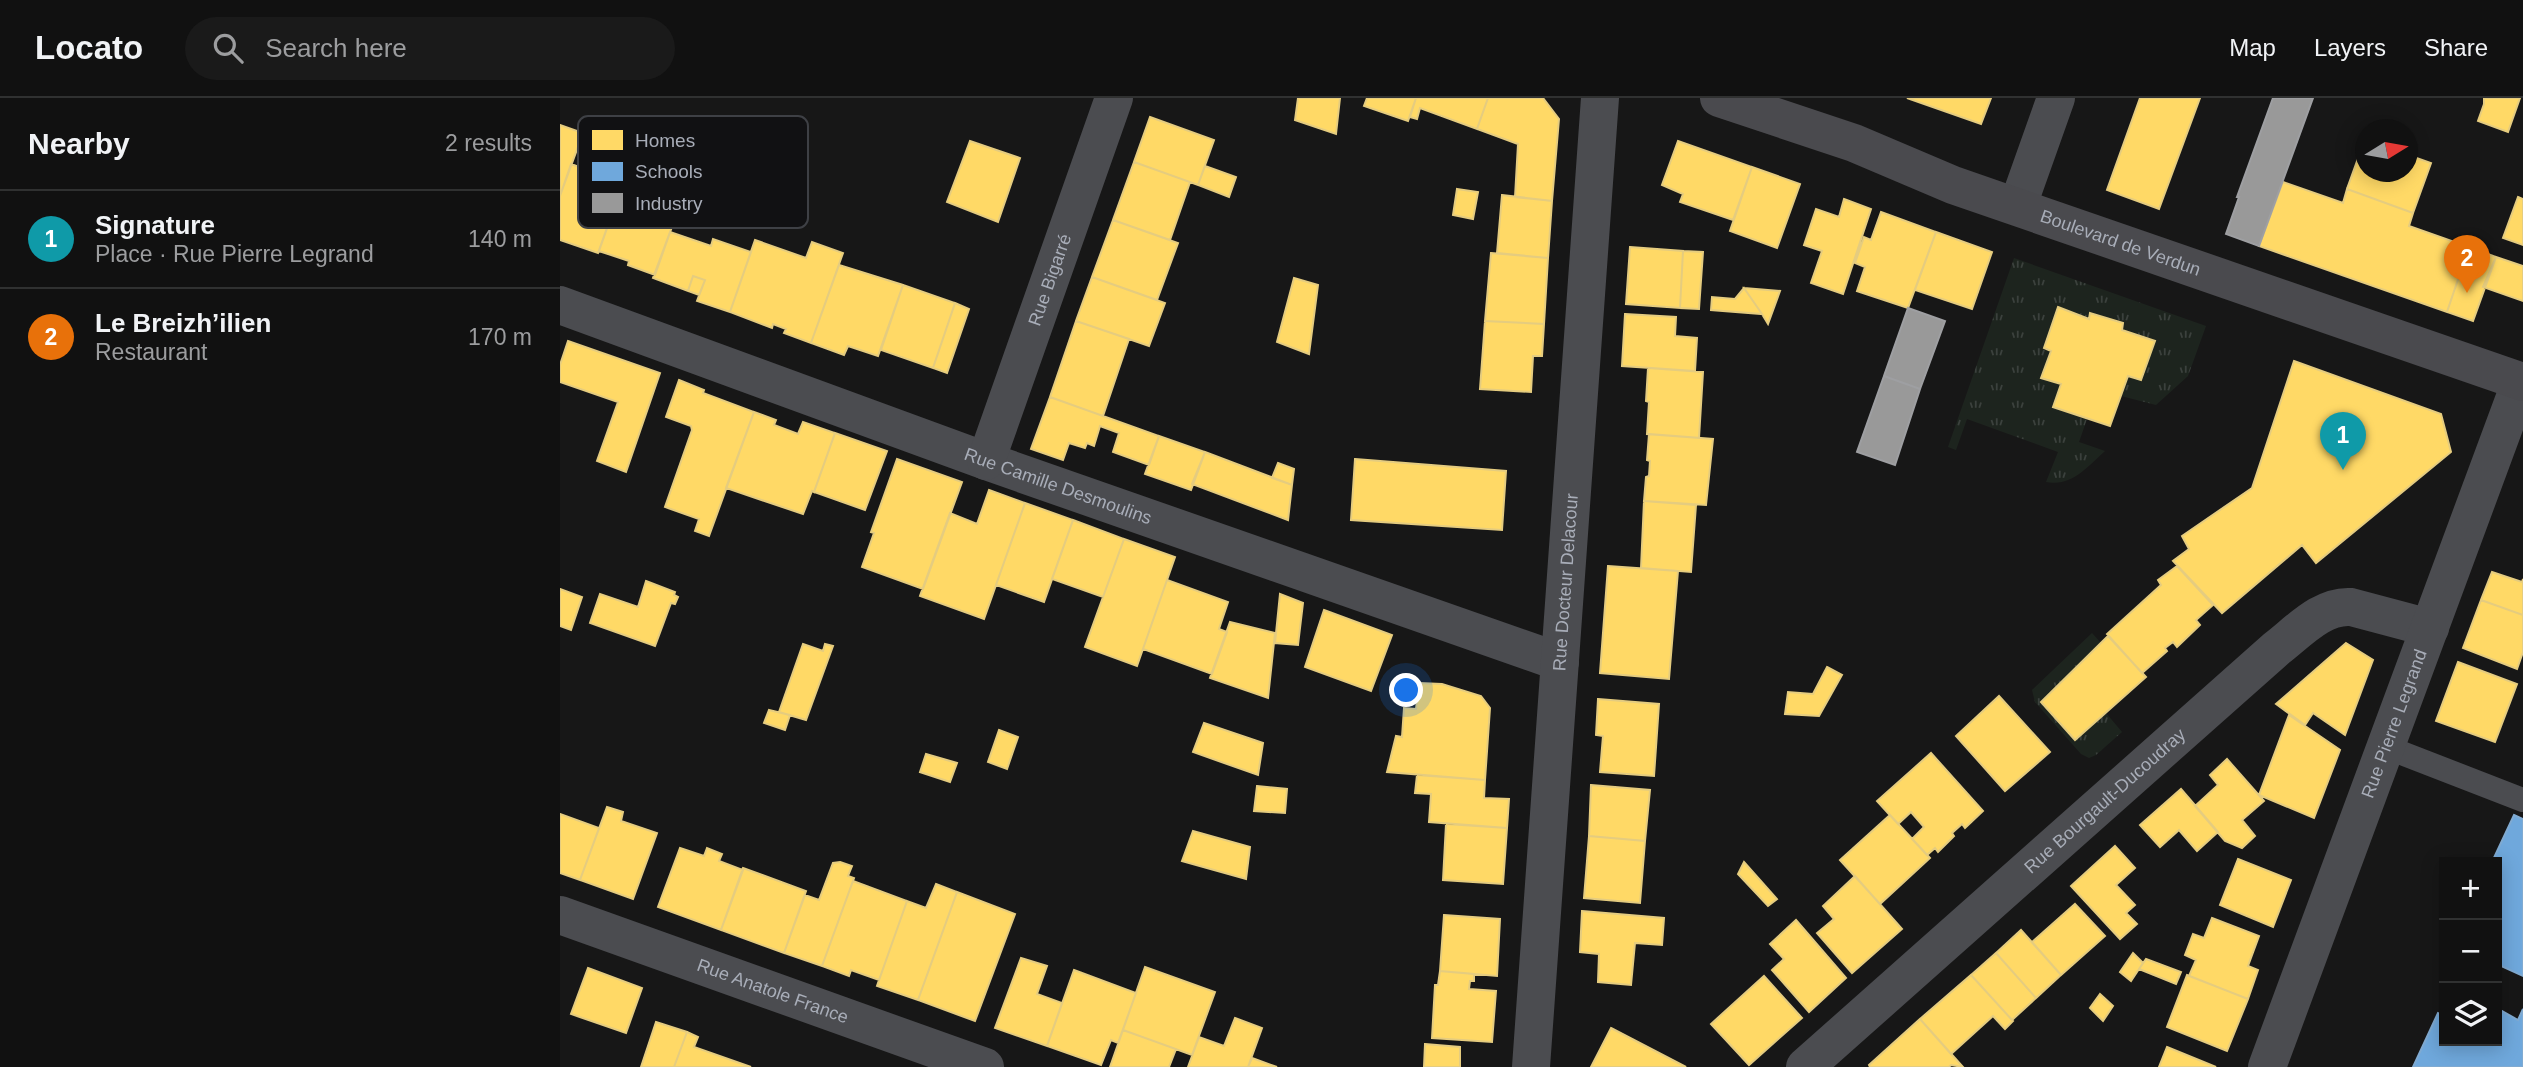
<!DOCTYPE html>
<meta charset="utf-8">
<style>
body{margin:0;font-family:Helvetica,sans-serif;background:#1a1a1a;color:#f1f3f6}
.controls{position:absolute;right:21px;bottom:21px;display:grid;overflow:hidden;border-radius:0px;box-shadow:0 4px 18px #0003}
.controls button{width:63px;height:63px;display:grid;place-items:center;padding:0;border:0;border-bottom:2px solid #303131;background:#111;color:#f1f3f6;font:35px sans-serif}
.compass{position:absolute;left:1795px;top:21px;width:63px;height:63px;border-radius:50%;background:#111;box-shadow:0 4px 18px #0003;rotate:79deg}
.you{position:absolute;left:847px;top:593px;width:24px;height:24px;margin:-18px;border:5px solid #fff;border-radius:50%;background:#1a73e8;box-shadow:0 0 0 10px #1a73e833}
.badge{display:grid;place-items:center;width:46px;height:46px;border-radius:50%;background:#757880;color:#fff;font-size:23px;font-weight:700}
.pin{position:absolute;translate:-50% -58px;filter:drop-shadow(0 2px 4px #0008)}
.pin::after{content:'';position:absolute;top:37px;width:24px;height:21px;background:inherit;clip-path:polygon(0 0,100% 0,50% 100%)}
.list{margin:0;padding:0;list-style:none}
h2{display:flex;justify-content:space-between;align-items:center;height:91px;margin:0;padding:0 28px;font-size:30px}
h2 small{font-size:23px;font-weight:400;color:#9c9d9f}
.list li{display:grid;grid-template-columns:46px 1fr auto;gap:21px;align-items:center;box-sizing:border-box;height:98px;padding:0 28px;border-top:2px solid #303131}
.list b{display:block;font-size:26px;white-space:nowrap}
.list p{margin:0;font-size:23px;white-space:nowrap;color:#9c9d9f}
.list em{font-size:23px;font-style:normal;color:#9c9d9f}
.icon{flex:none;width:38px;height:38px;fill:none;stroke:currentColor;stroke-width:2;stroke-linecap:round;stroke-linejoin:round}
.map{position:relative;flex:none;width:1963px;height:969px;overflow:hidden}
header{display:flex;align-items:center;gap:42px;box-sizing:border-box;height:98px;padding:0 35px;background:#111;border-bottom:2px solid #303131}
header strong{font-size:33px}
nav{display:flex;gap:38px;margin-inline-start:auto;font-size:24px}
.search{width:490px;height:63px;background:#1a1a1a;display:flex;align-items:center;gap:18px;box-sizing:border-box;padding:0 24px;border-radius:38px;color:#9c9d9f;font-size:26px}
main{display:flex}
aside{flex:1;background:#111}
.map>svg:first-child{display:block}
.grass{fill:url(#grass-tufts)}
.homes{fill:#ffd966;stroke:#e5cc7f;stroke-width:2}
.schools{fill:#6fa8dc;stroke:#80aad1;stroke-width:2}
.industry{fill:#999;stroke:#9e9fa2;stroke-width:2}
.lines{fill:none;stroke-linecap:round;stroke-linejoin:round}
.service{stroke:#4b4c50;stroke-width:24}
.minor{stroke:#4b4c50;stroke-width:38}
.secondary{stroke:#4a4a4e;stroke-width:38}
.labels{text-anchor:middle;dominant-baseline:central;stroke-width:7;stroke-linejoin:round;paint-order:stroke}
.street-label{font-size:18px;fill:#a8adb8;stroke:#111113}
.key{fill:#111113;stroke:#3e4045;stroke-width:2}
.key-label{font-size:19px;fill:#a8adb8}
</style>
<header>
<strong>Locato</strong>
<div class="search"><svg class="icon" aria-label="search" viewBox="0 0 24 24"><circle cx="10" cy="10" r="6"/><path d="M15 15l6 6"/></svg>Search here</div>
<nav><a>Map</a><a>Layers</a><a>Share</a></nav>
</header>
<main>
<aside>
<h2>Nearby<small>2 results</small></h2>
<ul class="list">
<li><span class="badge" style="background:#0f9aa8">1</span><div><b>Signature</b><p>Place · Rue Pierre Legrand</p></div><em>140 m</em></li>
<li><span class="badge" style="background:#e8710a">2</span><div><b>Le Breizh’ilien</b><p>Restaurant</p></div><em>170 m</em></li>
</ul>
</aside>
<div class="map">
<svg width="1963" height="969" viewBox="0 0 1963 969">
<defs>
<pattern id="grass-tufts" width="24" height="20" patternUnits="userSpaceOnUse" patternTransform="scale(1.75)"><rect width="24" height="20" fill="#1d241e"/><path d="M3 7l-1-3M5 7V3M7 7l1-3M15 17l-1-3M17 17v-4M19 17l1-3" fill="none" stroke="#3b413d"/></pattern>
</defs>
<rect width="100%" height="100%" fill="#171717"/>
<path class="grass" d="M 1454,160 L 1646,228 L 1628,278 L 1596,307 L 1561,298 L 1568,278 L 1581,282 L 1595,243 L 1562,232 L 1562,225 L 1530,215 L 1529,221 L 1498,210 L 1484,250 L 1491,253 L 1482,280 L 1501,286 L 1493,309 L 1527,321 L 1519,344 L 1545,353 C 1527,369 1512,389 1486,384 L 1498,354 L 1407,321 L 1396,352 L 1388,349 Z
M 1532,535 L 1541,545 L 1481,604 L 1515,641 L 1546,615 L 1562,634 L 1536,657 L 1529,660 L 1521,656 L 1475,604 L 1472,592 Z"/>
<path class="homes" d="M 738,0 L 780,0 L 776,36 L 735,22 Z
M 807,0 L 856,0 L 848,23 L 804,8 Z
M 856,0 L 928,0 L 917,31 L 860,10 L 857,21 L 850,19 Z
M 928,0 L 983,0 L 999,21 L 992,103 L 955,99 L 958,46 L 917,31 Z
M 1347,0 L 1431,0 L 1421,26 Z
M 1580,0 L 1640,0 L 1599,111 L 1547,92 Z
M 1924,0 L 1960,0 L 1948,34 L 1918,23 L 1924,6 Z
M 590,19 L 654,42 L 638,87 L 574,64 Z
M 0,27 L 23,35 L 0,98 Z
M 1805,41 L 1806,74 L 1848,74 L 1848,57 L 1871,65 L 1853,115 L 1787,91 Z
M 410,43 L 460,60 L 438,124 L 387,104 Z
M 1118,43 L 1192,69 L 1173,122 L 1120,104 L 1123,96 L 1102,87 Z
M 574,64 L 630,84 L 610,142 L 553,122 Z
M 11,66 L 63,85 L 38,155 L 0,142 L 0,98 Z
M 645,68 L 676,79 L 669,99 L 638,87 Z
M 1192,69 L 1240,86 L 1217,150 L 1170,133 Z
M 1723,84 L 1783,105 L 1787,91 L 1853,115 L 1849,128 L 1909,149 L 1887,214 L 1699,148 Z
M 61,91 L 119,109 L 95,177 L 68,167 L 69,163 L 39,153 Z
M 897,91 L 918,94 L 913,121 L 893,117 Z
M 942,97 L 992,103 L 988,160 L 937,155 Z
M 1958,99 L 1963,101 L 1963,147 L 1943,140 Z
M 1284,101 L 1311,111 L 1283,196 L 1251,185 L 1262,153 L 1244,147 L 1256,111 L 1279,119 Z
M 1321,114 L 1376,134 L 1348,210 L 1297,193 L 1305,169 L 1295,165 L 1304,139 L 1311,142 Z
M 553,122 L 618,145 L 597,202 L 532,179 Z
M 110,134 L 151,148 L 153,141 L 191,154 L 170,214 L 137,203 L 145,182 L 133,178 L 128,193 L 93,180 Z
M 1376,134 L 1432,154 L 1412,211 L 1355,192 Z
M 195,142 L 246,160 L 252,144 L 283,155 L 251,245 L 224,235 L 226,231 L 213,226 L 212,230 L 170,214 Z
M 1070,149 L 1123,153 L 1120,210 L 1066,206 Z
M 1909,149 L 1936,159 L 1913,223 L 1887,214 Z
M 1123,153 L 1143,154 L 1139,211 L 1120,210 Z
M 931,155 L 988,160 L 984,226 L 925,223 Z
M 1936,159 L 1963,168 L 1963,203 L 1923,189 Z
M 279,167 L 343,187 L 318,258 L 288,248 L 284,257 L 251,245 Z
M 133,178 L 145,182 L 139,197 L 128,193 Z
M 532,179 L 605,205 L 589,248 L 516,223 Z
M 734,180 L 758,187 L 749,256 L 717,244 Z
M 343,187 L 395,205 L 373,270 L 321,252 Z
M 1184,190 L 1202,216 L 1151,212 L 1152,199 L 1175,201 Z
M 1184,190 L 1220,193 L 1208,226 L 1202,216 Z
M 395,205 L 409,211 L 387,275 L 373,270 Z
M 1498,209 L 1529,221 L 1530,215 L 1563,225 L 1562,232 L 1595,243 L 1581,282 L 1568,278 L 1550,328 L 1493,309 L 1501,286 L 1481,280 L 1491,253 L 1484,250 Z
M 1065,216 L 1116,219 L 1115,238 L 1137,240 L 1135,273 L 1062,268 Z
M 516,223 L 569,241 L 543,318 L 490,299 Z
M 925,223 L 984,226 L 982,258 L 973,258 L 971,294 L 920,291 Z
M 8,243 L 100,275 L 66,374 L 37,363 L 58,304 L 0,284 L 0,267 Z
M 1734,263 L 1881,316 L 1891,354 L 1756,465 L 1742,447 L 1662,515 L 1613,463 L 1629,451 L 1622,438 L 1692,390 Z
M 1088,270 L 1143,274 L 1139,340 L 1087,336 L 1089,304 L 1086,303 Z
M 119,282 L 144,292 L 143,295 L 194,314 L 149,438 L 135,433 L 139,421 L 105,409 L 132,332 L 131,328 L 106,319 Z
M 490,299 L 599,338 L 589,367 L 553,354 L 559,335 L 540,328 L 534,348 L 527,345 L 525,350 L 509,345 L 503,362 L 471,351 Z
M 194,314 L 216,322 L 214,327 L 238,336 L 243,324 L 275,335 L 254,394 L 252,393 L 243,416 L 166,390 Z
M 275,335 L 327,353 L 305,412 L 254,394 Z
M 1089,336 L 1153,341 L 1146,407 L 1084,403 L 1086,379 L 1089,378 L 1090,363 L 1087,362 Z
M 599,338 L 645,354 L 631,392 L 585,376 Z
M 645,354 L 732,387 L 728,422 L 632,386 Z
M 337,361 L 402,384 L 363,491 L 302,469 L 314,435 L 311,434 Z
M 795,361 L 946,373 L 942,432 L 791,422 Z
M 718,365 L 734,371 L 732,387 L 712,380 Z
M 429,392 L 465,405 L 424,521 L 360,498 L 390,415 L 417,426 Z
M 1084,403 L 1136,407 L 1131,474 L 1081,470 Z
M 465,405 L 513,422 L 484,504 L 436,487 Z
M 513,422 L 564,441 L 543,499 L 492,481 Z
M 564,441 L 615,459 L 577,568 L 525,549 Z
M 1048,468 L 1118,473 L 1109,581 L 1040,575 Z
M 1617,468 L 1653,507 L 1636,522 L 1640,527 L 1617,549 L 1613,544 L 1605,550 L 1607,553 L 1582,575 L 1547,536 L 1601,487 L 1598,482 Z
M 1932,474 L 1962,484 L 1963,481 L 1963,517 L 1921,502 Z
M 607,482 L 668,504 L 659,531 L 667,534 L 652,576 L 583,551 Z
M 86,483 L 115,494 L 114,497 L 118,499 L 115,506 L 111,505 L 95,548 L 30,525 L 40,496 L 78,509 Z
M 0,491 L 22,499 L 11,532 L 0,528 Z
M 720,496 L 743,505 L 738,547 L 715,545 Z
M 1921,502 L 1963,517 L 1963,554 L 1957,571 L 1903,550 Z
M 764,512 L 832,537 L 811,593 L 745,569 Z
M 670,524 L 715,535 L 708,600 L 650,580 Z
M 1548,538 L 1586,579 L 1515,642 L 1481,604 Z
M 1786,545 L 1813,562 L 1785,637 L 1753,615 L 1745,627 L 1716,606 Z
M 243,546 L 263,553 L 265,546 L 273,548 L 246,622 L 219,614 Z
M 1898,564 L 1957,586 L 1935,644 L 1876,623 Z
M 1267,569 L 1282,577 L 1259,618 L 1225,616 L 1228,594 L 1253,596 Z
M 859,585 L 882,586 L 921,598 L 930,610 L 925,682 L 827,674 L 836,638 L 842,639 L 844,610 L 856,611 Z
M 1439,598 L 1490,654 L 1445,693 L 1396,638 Z
M 1038,601 L 1099,606 L 1094,678 L 1040,674 L 1043,638 L 1036,637 Z
M 209,612 L 230,617 L 225,632 L 204,625 Z
M 1729,617 L 1780,652 L 1754,720 L 1699,697 Z
M 644,625 L 703,645 L 698,677 L 633,654 Z
M 439,632 L 458,639 L 447,671 L 428,664 Z
M 1371,655 L 1423,713 L 1405,730 L 1402,726 L 1392,735 L 1394,738 L 1378,754 L 1375,750 L 1367,757 L 1352,741 L 1364,729 L 1351,714 L 1338,726 L 1317,703 Z
M 366,656 L 397,665 L 390,684 L 360,674 Z
M 1667,661 L 1704,703 L 1682,722 L 1695,738 L 1682,750 L 1665,743 L 1635,708 L 1658,687 L 1650,677 Z
M 857,677 L 925,682 L 924,700 L 949,701 L 947,730 L 869,724 L 871,696 L 855,695 Z
M 1031,687 L 1090,692 L 1085,743 L 1029,738 Z
M 697,688 L 727,691 L 725,715 L 694,713 Z
M 1621,691 L 1658,734 L 1637,753 L 1619,732 L 1600,749 L 1580,727 Z
M 47,709 L 63,714 L 61,723 L 97,735 L 73,801 L 20,782 Z
M 0,716 L 39,730 L 20,782 L 0,775 Z
M 1330,717 L 1370,760 L 1320,806 L 1280,762 Z
M 886,726 L 947,730 L 943,786 L 883,782 Z
M 633,733 L 690,749 L 686,781 L 622,763 Z
M 1029,738 L 1085,743 L 1080,805 L 1024,800 Z
M 1555,748 L 1575,770 L 1556,787 L 1575,807 L 1566,815 L 1577,826 L 1560,841 L 1511,788 Z
M 120,750 L 144,758 L 147,750 L 162,756 L 159,763 L 183,772 L 161,832 L 98,809 Z
M 1678,761 L 1731,782 L 1713,829 L 1660,807 Z
M 280,764 L 292,768 L 288,778 L 294,780 L 262,868 L 224,855 L 245,797 L 259,802 L 273,765 Z
M 1184,764 L 1217,801 L 1208,808 L 1178,776 Z
M 183,770 L 246,793 L 224,855 L 161,832 Z
M 1295,778 L 1342,831 L 1292,875 L 1257,835 L 1274,821 L 1263,808 Z
M 293,783 L 347,803 L 319,882 L 291,872 L 289,878 L 262,868 Z
M 376,786 L 397,794 L 358,902 L 317,888 L 347,803 L 366,810 Z
M 397,794 L 455,816 L 415,923 L 358,902 Z
M 1515,806 L 1545,838 L 1501,877 L 1472,844 Z
M 1022,813 L 1104,820 L 1102,847 L 1075,845 L 1071,887 L 1038,884 L 1039,856 L 1020,854 Z
M 884,817 L 940,821 L 937,878 L 880,873 Z
M 1652,820 L 1699,838 L 1688,868 L 1698,872 L 1688,901 L 1629,878 L 1636,862 L 1625,857 L 1633,836 L 1644,840 Z
M 1236,822 L 1286,880 L 1249,914 L 1212,872 L 1224,861 L 1210,846 Z
M 1461,832 L 1501,877 L 1476,900 L 1436,855 Z
M 1436,855 L 1476,900 L 1452,922 L 1411,877 Z
M 1573,855 L 1583,865 L 1571,883 L 1560,874 Z
M 461,860 L 487,868 L 477,896 L 502,905 L 487,948 L 435,930 Z
M 1586,861 L 1621,874 L 1616,886 L 1579,871 Z
M 585,869 L 655,894 L 632,957 L 563,932 Z
M 28,870 L 82,890 L 66,935 L 11,916 Z
M 514,872 L 576,895 L 558,945 L 551,942 L 541,967 L 487,948 Z
M 880,873 L 914,876 L 914,883 L 910,883 L 909,891 L 936,893 L 932,944 L 872,940 L 875,887 L 878,887 Z
M 1411,877 L 1453,923 L 1445,931 L 1433,918 L 1391,956 L 1360,921 Z
M 1627,877 L 1688,901 L 1667,953 L 1607,929 Z
M 1204,878 L 1242,920 L 1189,967 L 1151,926 Z
M 1540,896 L 1553,908 L 1543,923 L 1530,910 Z
M 675,920 L 702,930 L 688,969 L 628,969 L 639,939 L 664,948 Z
M 1360,921 L 1403,969 L 1391,967 L 1389,969 L 1310,969 L 1309,967 Z
M 96,924 L 127,934 L 114,969 L 81,969 Z
M 1051,930 L 1126,969 L 1031,969 Z
M 563,932 L 616,951 L 609,969 L 550,969 Z
M 127,934 L 138,939 L 134,949 L 191,969 L 114,969 Z
M 865,946 L 900,949 L 900,969 L 864,969 Z
M 1607,949 L 1656,969 L 1599,969 Z
M 692,960 L 717,969 L 688,969 Z"/>
<path class="schools" d="M 1954,717 L 1963,721 L 1963,878 L 1937,866 L 1937,764 L 1932,764 Z
M 1963,911 L 1963,969 L 1853,969 L 1878,915 L 1884,918 L 1884,943 L 1937,943 L 1937,919 L 1940,912 L 1958,922 Z"/>
<path class="industry" d="M 1713,0 L 1753,0 L 1699,148 L 1666,136 L 1679,99 L 1677,99 Z
M 1348,210 L 1385,223 L 1360,291 L 1324,278 Z
M 1324,278 L 1360,291 L 1335,367 L 1297,354 Z"/>
<g class="lines">
<path class="service" d="M 1826,649 L 1963,702"/>
<g class="minor">
<path d="M 1458,107 L 1496,0"/>
<path id="s1" d="M 0,207 L 426,363 L 1000,564"/>
<path id="s2" d="M 426,363 L 554,0"/>
<path id="s3" d="M 0,817 L 425,969"/>
<path id="s4" d="M 971,969 L 1040,0"/>
<path id="s5" d="M 1245,969 L 1717,550 C 1739,533 1762,507 1791,509 L 1870,530"/>
<path id="s6" d="M 1707,969 L 1961,283"/>
</g>
<path class="secondary" id="s7" d="M 1159,0 L 1294,45 L 1393,87 L 1963,284"/>
</g>
<g class="labels">
<g class="street-label">
<text stroke="none"><textPath href="#s7" startOffset="427">Boulevard de Verdun</textPath></text>
<text stroke="none"><textPath href="#s2" startOffset="192">Rue Bigarré</textPath></text>
<text stroke="none"><textPath href="#s1" startOffset="530">Rue Camille Desmoulins</textPath></text>
<text stroke="none"><textPath href="#s4" startOffset="486">Rue Docteur Delacour</textPath></text>
<text stroke="none"><textPath href="#s6" startOffset="366">Rue Pierre Legrand</textPath></text>
<text stroke="none"><textPath href="#s5" startOffset="401">Rue Bourgault-Ducoudray</textPath></text>
<text stroke="none"><textPath href="#s3" startOffset="226">Rue Anatole France</textPath></text>
</g>
</g>
<rect x="18" y="18" width="230" height="112" rx="10" class="key"/>
<rect x="32" y="32" width="31" height="20" fill="#ffd966"/>
<rect x="32" y="64" width="31" height="19" fill="#6fa8dc"/>
<rect x="32" y="95" width="31" height="20" fill="#999"/>
<g class="key-label">
<text x="75" y="49">Homes</text>
<text x="75" y="80">Schools</text>
<text x="75" y="112">Industry</text>
</g>
</svg>
<div class="controls">
<button>+</button>
<button>−</button>
<button><svg class="icon" aria-label="layers" viewBox="0 0 24 24"><path d="M12 4l9 5-9 5-9-5zM3 14l9 5 9-5"/></svg></button>
</div>
<svg class="compass" viewBox="-18 -18 36 36"><path d="M0-13l5 13h-10z" fill="#e53935"/><path d="M0 13l5-13h-10z" fill="#9c9d9f"/></svg>
<div class="you"></div>
<div class="pin badge" style="left:1783px;top:372px;background:#0f9aa8">1</div>
<div class="pin badge" style="left:1907px;top:195px;background:#e8710a">2</div>
</div>
</main>
